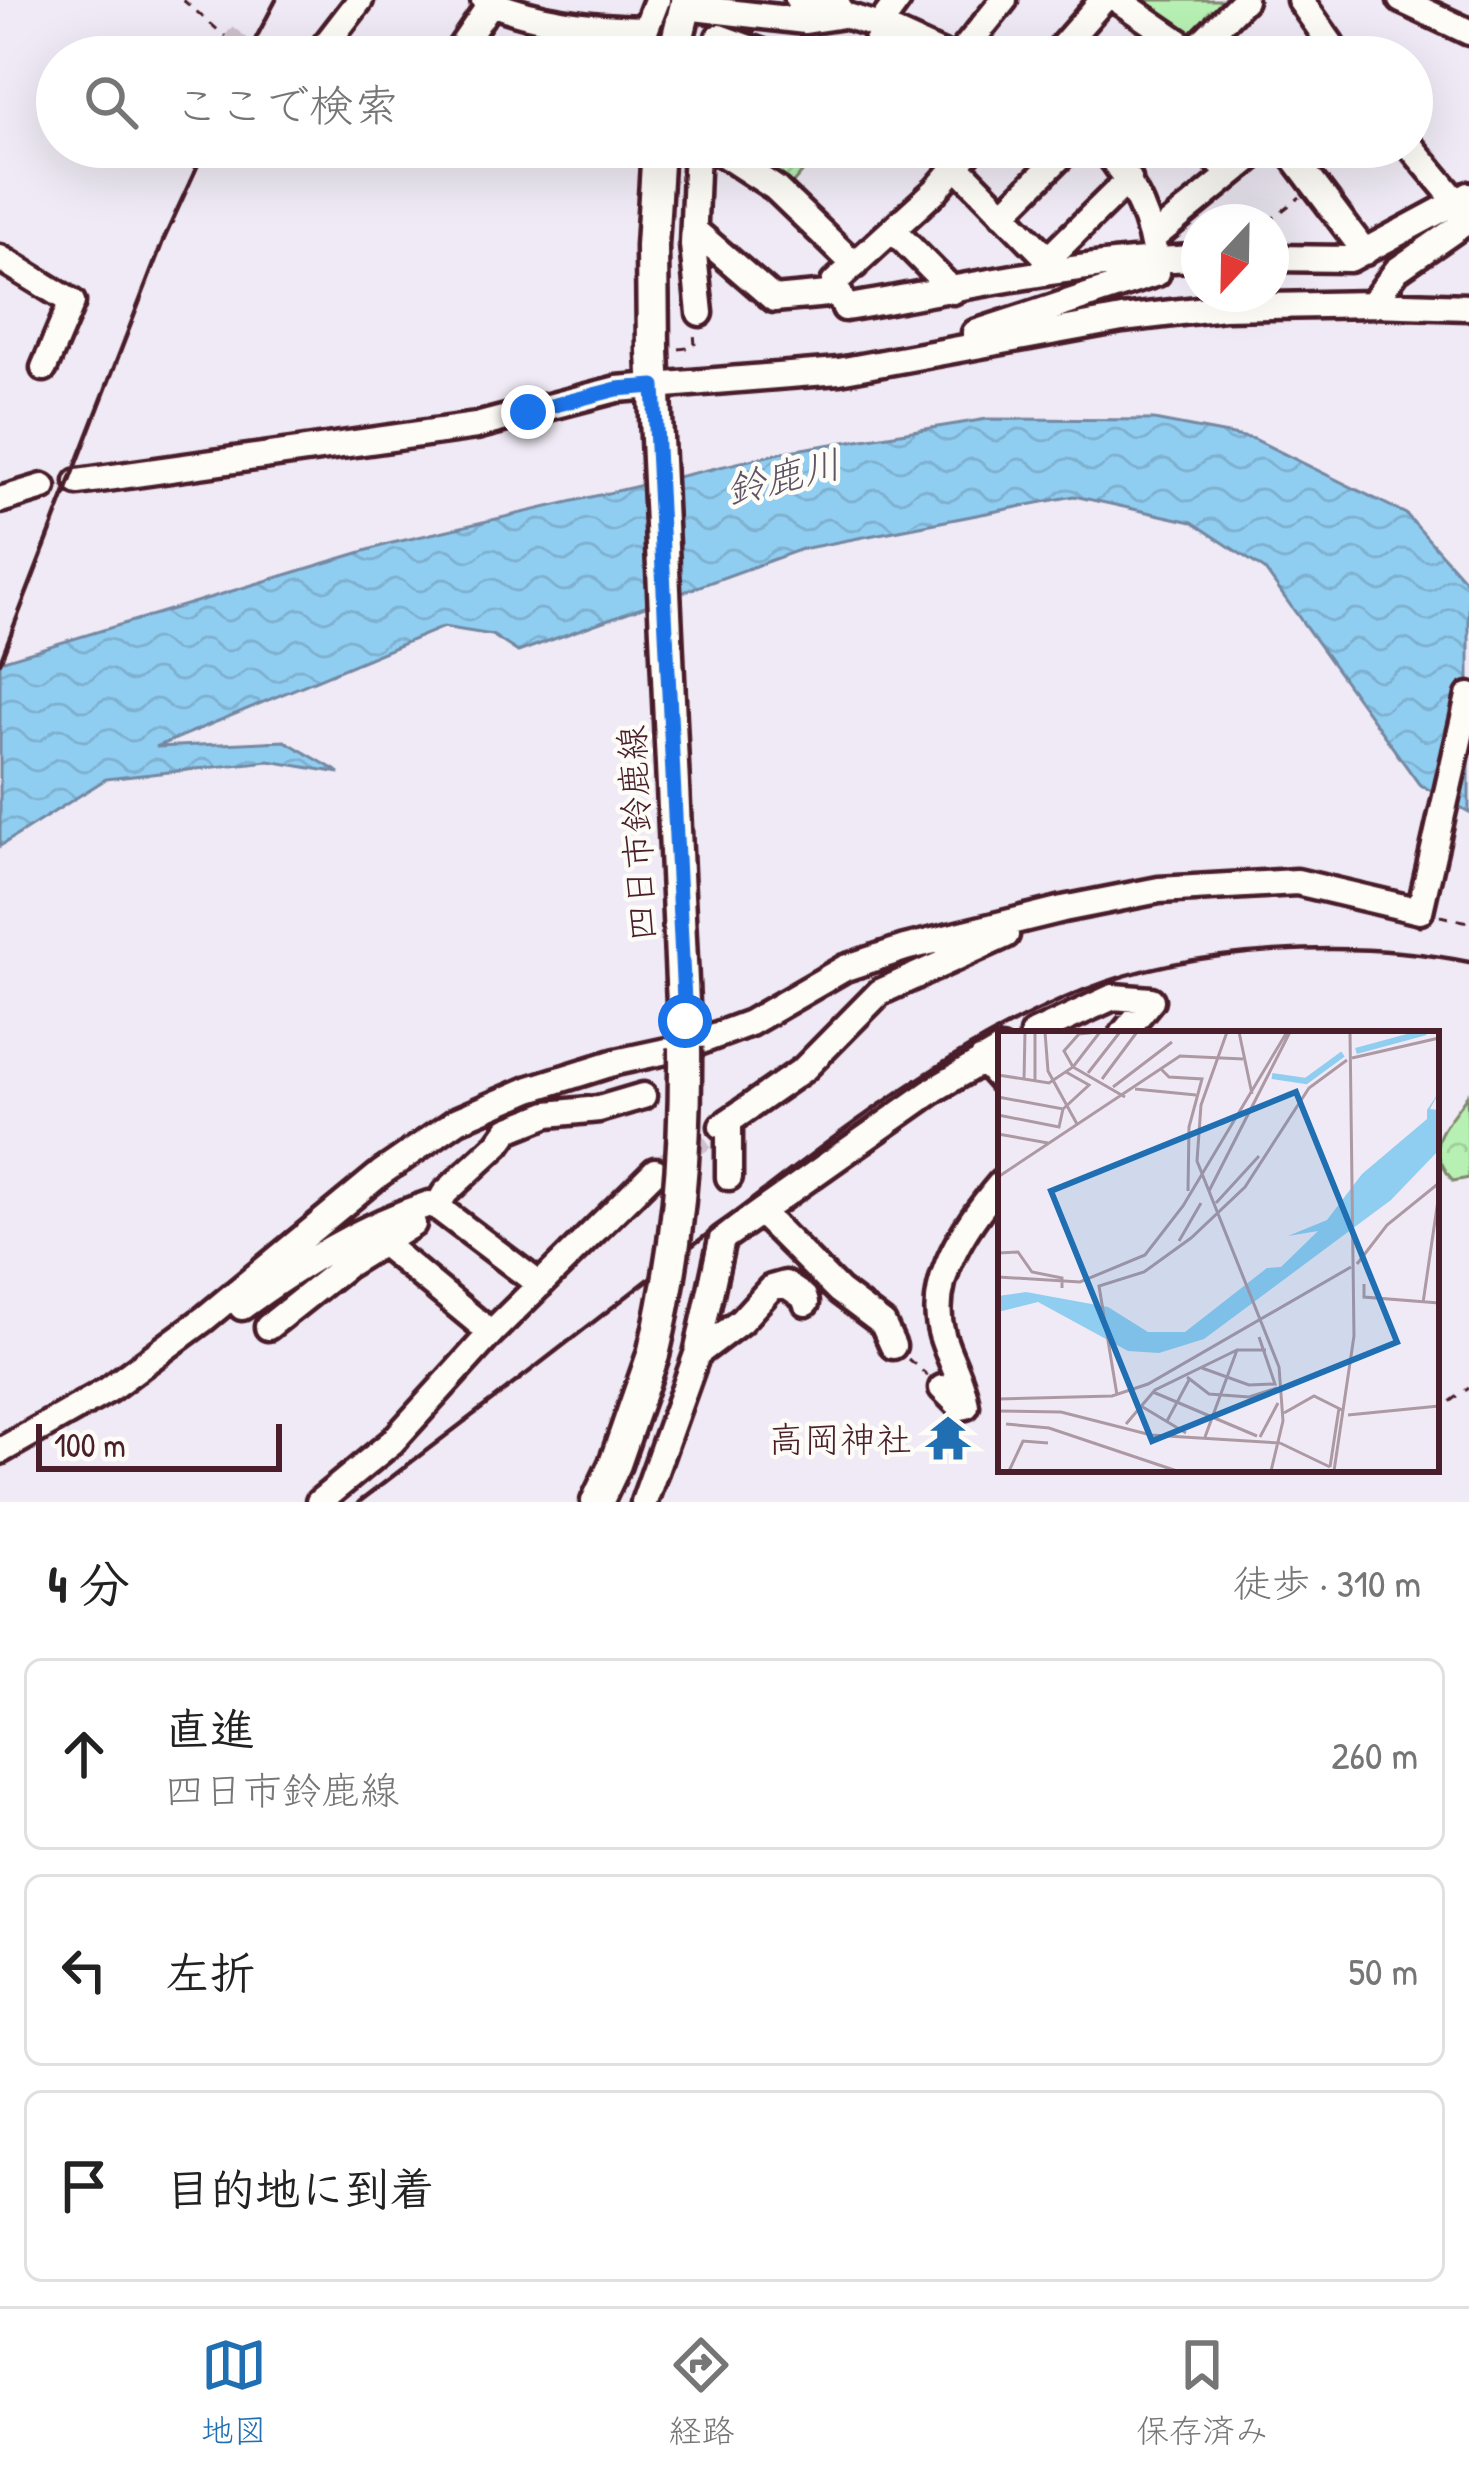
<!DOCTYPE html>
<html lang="ja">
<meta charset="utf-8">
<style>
body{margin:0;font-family:"Patrick Hand","Klee One",sans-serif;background:#f6f6f6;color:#222}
.compass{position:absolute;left:1181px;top:204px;width:108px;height:108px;border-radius:50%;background:#fff;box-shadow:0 12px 48px #0002;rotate:202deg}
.scale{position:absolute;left:36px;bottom:30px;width:246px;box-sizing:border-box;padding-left:12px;border:6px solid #4a1f2b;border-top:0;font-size:33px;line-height:42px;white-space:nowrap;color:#4a1f2b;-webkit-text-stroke:9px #fdfcf7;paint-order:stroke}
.stop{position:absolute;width:36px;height:36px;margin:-27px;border:9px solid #1a73e8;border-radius:50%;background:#fff}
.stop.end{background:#1a73e8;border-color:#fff;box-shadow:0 3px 12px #0008}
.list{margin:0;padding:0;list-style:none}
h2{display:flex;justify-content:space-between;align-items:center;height:156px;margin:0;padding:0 48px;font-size:51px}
h2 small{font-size:39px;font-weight:400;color:#767676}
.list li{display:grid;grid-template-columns:78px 1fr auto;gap:36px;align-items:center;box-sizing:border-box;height:192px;margin:0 24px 24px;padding:0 24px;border:3px solid #e0e0e0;border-radius:18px}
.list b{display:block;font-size:45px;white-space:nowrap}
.list p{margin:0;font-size:39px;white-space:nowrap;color:#767676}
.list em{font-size:39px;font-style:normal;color:#767676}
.icon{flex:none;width:66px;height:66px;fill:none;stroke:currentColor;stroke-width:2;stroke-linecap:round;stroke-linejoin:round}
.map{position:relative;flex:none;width:1469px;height:1502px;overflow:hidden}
.search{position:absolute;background:#fff;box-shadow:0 12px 48px #0002;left:36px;right:36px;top:36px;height:132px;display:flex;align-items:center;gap:30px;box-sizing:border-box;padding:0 42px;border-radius:66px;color:#767676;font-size:45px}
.sheet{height:804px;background:#fff}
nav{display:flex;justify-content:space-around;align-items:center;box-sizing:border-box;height:168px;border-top:3px solid #e0e0e0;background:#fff;font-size:33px;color:#767676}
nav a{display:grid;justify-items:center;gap:6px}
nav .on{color:#1f6fb2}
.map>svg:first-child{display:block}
.park{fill:url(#park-crowns);stroke:#80886f;stroke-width:3}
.water{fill:url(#water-waves);stroke:#7488a2;stroke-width:3}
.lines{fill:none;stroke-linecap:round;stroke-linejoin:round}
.minor-tunnel{stroke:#cec1cd;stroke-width:24;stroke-dasharray:24 12;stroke-linecap:butt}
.minor-casing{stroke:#4a1f2b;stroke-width:33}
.major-casing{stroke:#4a1f2b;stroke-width:39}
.path{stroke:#4a1f2b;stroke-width:3;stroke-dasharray:9 9;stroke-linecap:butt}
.minor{stroke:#fdfcf7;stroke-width:24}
.major{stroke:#fdfcf7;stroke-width:30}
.rail{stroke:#4a1f2b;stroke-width:4.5}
.major-bridge-casing{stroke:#4a1f2b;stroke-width:39;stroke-linecap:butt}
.major-bridge{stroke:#fdfcf7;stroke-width:30}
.route{stroke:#1a73e8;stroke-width:15}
.labels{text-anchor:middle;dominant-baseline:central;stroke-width:9;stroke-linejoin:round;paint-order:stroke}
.street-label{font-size:36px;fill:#4a1f2b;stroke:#fdfcf7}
.poi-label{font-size:36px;fill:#4a1f2b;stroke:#fdfcf7;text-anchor:end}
.water-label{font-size:39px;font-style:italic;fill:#5f5466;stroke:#fdfcf7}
.inset-river{fill:none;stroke:#90cef1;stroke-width:6}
.inset-road{fill:none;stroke:#ad99a4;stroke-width:3}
.view{fill:#1f6fb2;fill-opacity:0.15;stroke:#1f6fb2;stroke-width:6}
.inset-edge{fill:none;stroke:#4a1f2b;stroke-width:6}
</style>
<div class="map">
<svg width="1469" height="1502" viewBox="0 0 1469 1502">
<defs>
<pattern id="park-crowns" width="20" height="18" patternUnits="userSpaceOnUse" patternTransform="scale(3)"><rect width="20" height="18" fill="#b7f0b3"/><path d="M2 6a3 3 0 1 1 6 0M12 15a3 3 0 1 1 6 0" fill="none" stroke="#9fcd9a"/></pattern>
<pattern id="water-waves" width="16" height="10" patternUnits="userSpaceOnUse" patternTransform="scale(3)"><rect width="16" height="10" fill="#90cef1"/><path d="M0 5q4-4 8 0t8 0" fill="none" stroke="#7eb0cf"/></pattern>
</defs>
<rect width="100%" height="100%" fill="#efeaf5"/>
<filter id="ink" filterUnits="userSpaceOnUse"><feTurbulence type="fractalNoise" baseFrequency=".00833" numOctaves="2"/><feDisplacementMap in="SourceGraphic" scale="24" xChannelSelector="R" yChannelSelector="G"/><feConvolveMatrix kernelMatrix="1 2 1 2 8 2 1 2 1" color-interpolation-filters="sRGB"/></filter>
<g filter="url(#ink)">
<path class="park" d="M 1131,0 L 1233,0 L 1189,39 Z
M 724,147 L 824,147 L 787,190 Z
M 1467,1095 L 1469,1178 L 1453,1181 C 1422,1141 1443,1132 1467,1095 Z"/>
<path class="water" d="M 987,419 L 1154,420 L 1254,439 L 1406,514 L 1469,585 L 1469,812 L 1419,784 L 1265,570 L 1192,522 L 1074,496 L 802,549 L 518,652 L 492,635 L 443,627 L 156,747 L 285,741 L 340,773 L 269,761 L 106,779 L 0,846 L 0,661 L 388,544 L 789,451 Z"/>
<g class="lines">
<path class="minor-tunnel" d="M 225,36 L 252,57
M 655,1171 L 722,1126"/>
<g class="minor-casing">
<path id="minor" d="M 484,0 C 536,22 589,28 645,29
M 798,0 L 839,7
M 1118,0 L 1201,57
M 1300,0 L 1340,57
M 1401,0 L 1469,32
M 685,7 L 805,21 L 844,15 L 879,26 L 947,57
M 879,26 L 898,0
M 316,57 L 360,0
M 454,57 L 491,3
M 635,57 L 657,0
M 715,57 L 719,37 L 774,57
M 868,57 L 885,28
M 958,57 L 1004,0
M 1053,57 L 1103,0
M 1187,57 L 1244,0
M 697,147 L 693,245 L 700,313
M 712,147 L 775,188 L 855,265
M 938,147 L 1059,270
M 1203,147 L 1231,174
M 1286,147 L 1365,252
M 1411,147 L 1457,202
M 1003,214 L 1070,147
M 694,230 L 774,299 L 839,293 L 834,283 L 936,190 L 973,147
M 893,230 L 953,291
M 1153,238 L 1264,147
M 0,258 L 72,302 L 44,368
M 1271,258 L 1350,259 L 1469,195
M 1047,260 L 1129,179
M 839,293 L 845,308 C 962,288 1080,261 1199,258
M 1372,304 L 1397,270 L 1469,220
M 975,333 L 1157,273 C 1153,221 1135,187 1103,147
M 78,482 L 476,426 L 617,389 L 839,371 L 1122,319 L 1223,307 L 1372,304 L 1469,307
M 0,500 L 43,487
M 1033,1034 L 1113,997 L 1151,1000 L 1123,1034
M 982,1060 L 1001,1081
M 722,1126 L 804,1069 L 880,992 L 1006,935
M 729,1177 L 729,1121
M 437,1207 L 540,1285
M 762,1214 L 839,1291 L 883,1324 L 893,1346
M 382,1243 L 491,1333
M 242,1307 C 300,1265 361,1226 429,1204 L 437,1207 L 445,1193 L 498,1144 L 508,1130 L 548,1114 L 599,1109 L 643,1096
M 268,1327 L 345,1266 L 413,1224
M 697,1354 L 741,1321 L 771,1288 L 785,1284 L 804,1297 L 806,1303
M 942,1388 L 961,1407 L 966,1406 C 963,1381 949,1359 942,1335 C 926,1281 967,1223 1001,1183
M 0,1451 L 108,1390 L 204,1319 L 381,1173 L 458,1120 L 530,1089 L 616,1062 L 685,1047 L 750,1023 L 845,968 L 905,948 L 1063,909 L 1159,890 L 1297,882 L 1420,911 L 1469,696
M 319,1502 L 392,1442 L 491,1333 L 655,1171
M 644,1502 L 697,1354 L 722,1239 L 935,1089 L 1001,1050"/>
</g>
<g class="major-casing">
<path id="major" d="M 673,57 L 687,0
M 658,147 L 652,246 L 653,351 L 685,1047
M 597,1502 L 615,1464 L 653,1355"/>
</g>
<path class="path" d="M 183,0 L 225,36
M 1268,222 L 1300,197
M 679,349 L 695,347 L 694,331
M 1440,916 L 1469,922
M 908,1359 L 928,1376
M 1436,1412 L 1469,1388"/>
<use href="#minor" class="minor"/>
<use href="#major" class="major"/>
<path class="rail" d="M 246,57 L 276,0
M 0,662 L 163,241 L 206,147
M 359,1502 C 472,1416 585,1329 697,1242 C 818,1149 942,1048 1084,990 C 1193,946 1355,939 1469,962"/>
<g class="major-bridge-casing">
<path id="major-bridge" d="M 653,1355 C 678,1249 686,1156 685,1047"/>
</g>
<use href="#major-bridge" class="major-bridge"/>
</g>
</g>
<g class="lines" filter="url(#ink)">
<path class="route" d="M 528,412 L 617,389 L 654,386 L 685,1021"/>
</g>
<defs>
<g id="temple-bare" transform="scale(3.6)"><path d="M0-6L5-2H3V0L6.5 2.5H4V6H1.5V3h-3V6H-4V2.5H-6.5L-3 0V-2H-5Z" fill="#1f6fb2" stroke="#fdfcf7" stroke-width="2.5" paint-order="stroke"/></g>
</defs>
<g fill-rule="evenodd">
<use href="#temple-bare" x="948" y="1438"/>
</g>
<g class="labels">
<g class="street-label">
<text transform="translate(636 833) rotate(-93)">四日市鈴鹿線</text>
</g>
<g class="poi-label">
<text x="912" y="1438">高岡神社</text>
</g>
<g class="water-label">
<text transform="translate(783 476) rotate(-14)">鈴鹿川</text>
</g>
</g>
<g transform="translate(998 1031)">
<rect width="441" height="441" fill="#efeaf5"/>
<path d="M 441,61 L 432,78 L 441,79 L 441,119 L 393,169 L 206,308 L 161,322 L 130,320 L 40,271 L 0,281 L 0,265 L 28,261 L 110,276 L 150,301 L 187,301 L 269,237 L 283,236 L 320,200 L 290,205 L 329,189 L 364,143 L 429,88 L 429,79 Z" fill="#90cef1"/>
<path class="inset-river" d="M 358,20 L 428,1M 274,45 L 308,50 L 345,23"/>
<path class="inset-road" d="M 47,1 L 50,40 L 79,93M 100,1 L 81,3 L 66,20 L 75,36 L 127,66M 229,1 L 203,74 L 199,130 L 281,336 L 285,390 L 273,440M 241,1 L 254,63M 354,27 L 441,7M 163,38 L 171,46 L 204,48 L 191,96 L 190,160M 90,42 L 122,1M 0,44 L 51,52 L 75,36 L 102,1M 104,48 L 139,1M 26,49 L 27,1M 37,51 L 37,1M 115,56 L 174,11M 137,58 L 198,64M 0,66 L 65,78 L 91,54 L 68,41M 0,84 L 61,96 L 65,78M 0,103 L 50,112M 0,146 L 182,25 L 245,28M 211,160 L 292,1M 218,172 L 261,125M 181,210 L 203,172M 0,222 L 20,221 L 34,241 L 64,247 L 64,257M 359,233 L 389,194 L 441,152M 0,246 L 82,251 L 147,224 L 185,175 L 289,1M 366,253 L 366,266 L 441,272M 425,272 L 440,169M 204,337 L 251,354 L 277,353 L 261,306M 189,346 L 211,363 L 251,366 L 279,357M 155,361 L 259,405M 119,364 L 101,255 L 146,241 L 193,207 L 247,156 L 311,57 L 349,29M 0,368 L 114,365 L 150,353 L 353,236M 143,375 L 188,402M 0,380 L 63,381 L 153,404 L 282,412M 286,382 L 316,365 L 344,379M 350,384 L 441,375M 169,390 L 191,349M 8,393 L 51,397 L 179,440M 128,393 L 157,359 L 239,319M 207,406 L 239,319 L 268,319M 262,406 L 280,372M 282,412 L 332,436M 332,436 L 341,377M 11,440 L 25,410 L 50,412M 336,440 L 356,305 L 352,1"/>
<path class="view" d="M 298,61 L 399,311 L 154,410 L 53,160 Z"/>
<rect width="441" height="441" class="inset-edge"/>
</g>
</svg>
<svg class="compass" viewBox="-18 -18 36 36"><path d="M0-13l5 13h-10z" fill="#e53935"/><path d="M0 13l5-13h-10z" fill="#767676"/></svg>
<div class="scale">100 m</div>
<div class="stop" style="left:685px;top:1021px"></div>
<div class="stop end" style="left:528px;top:412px"></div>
<div class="search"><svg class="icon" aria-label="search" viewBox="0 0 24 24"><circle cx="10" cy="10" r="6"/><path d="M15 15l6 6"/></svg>ここで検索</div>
</div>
<section class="sheet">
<h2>4 分<small>徒歩 · 310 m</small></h2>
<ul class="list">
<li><svg class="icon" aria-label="ahead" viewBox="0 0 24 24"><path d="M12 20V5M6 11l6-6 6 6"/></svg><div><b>直進</b><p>四日市鈴鹿線</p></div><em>260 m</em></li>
<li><svg class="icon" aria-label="left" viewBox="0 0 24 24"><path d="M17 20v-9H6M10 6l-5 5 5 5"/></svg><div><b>左折</b></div><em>50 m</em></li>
<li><svg class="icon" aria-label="arrive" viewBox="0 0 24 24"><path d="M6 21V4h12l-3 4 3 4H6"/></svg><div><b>目的地に到着</b></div></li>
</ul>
</section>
<nav>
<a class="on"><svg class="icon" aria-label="map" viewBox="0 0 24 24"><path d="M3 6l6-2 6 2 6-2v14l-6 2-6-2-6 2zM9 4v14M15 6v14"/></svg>地図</a>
<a><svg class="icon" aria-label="directions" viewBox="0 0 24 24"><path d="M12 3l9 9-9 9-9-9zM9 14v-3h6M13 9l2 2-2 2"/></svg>経路</a>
<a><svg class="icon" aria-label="saved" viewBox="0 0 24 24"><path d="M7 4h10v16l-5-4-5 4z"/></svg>保存済み</a>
</nav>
